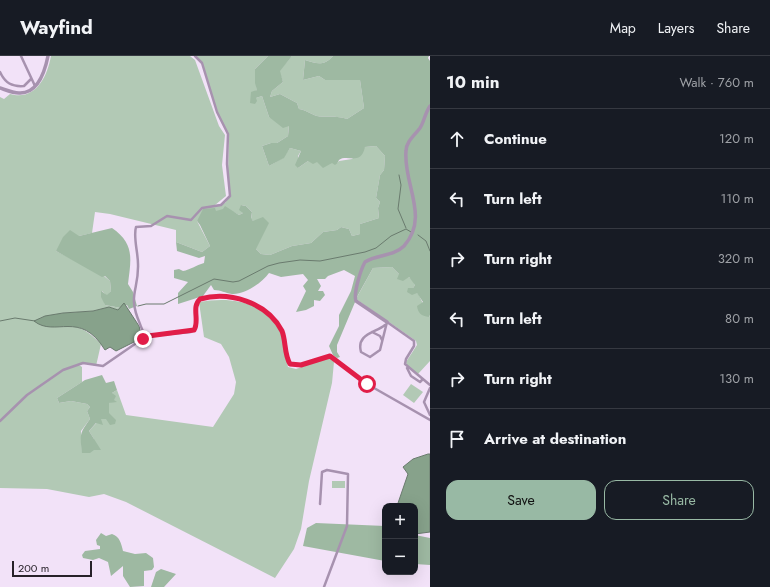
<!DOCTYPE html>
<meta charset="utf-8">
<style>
body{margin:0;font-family:Jost,sans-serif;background:#242831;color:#f1f3f6}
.controls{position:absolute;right:12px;bottom:12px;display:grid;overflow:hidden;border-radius:8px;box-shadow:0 4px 16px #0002}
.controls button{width:36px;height:36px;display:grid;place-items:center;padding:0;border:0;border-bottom:1px solid #363941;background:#171b24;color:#f1f3f6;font:20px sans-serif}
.scale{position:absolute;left:12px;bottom:10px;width:80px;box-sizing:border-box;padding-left:4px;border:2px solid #272129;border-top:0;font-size:11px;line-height:14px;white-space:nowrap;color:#272129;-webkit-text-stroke:3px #f2e2f8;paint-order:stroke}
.stop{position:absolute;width:12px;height:12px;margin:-9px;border:3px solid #e11d48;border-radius:50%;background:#fff}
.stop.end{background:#e11d48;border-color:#fff;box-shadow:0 1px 4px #0008}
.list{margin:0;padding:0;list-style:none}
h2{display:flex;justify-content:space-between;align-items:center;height:52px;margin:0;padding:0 16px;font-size:17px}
h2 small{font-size:13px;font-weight:400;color:#9ea1a6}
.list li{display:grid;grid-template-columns:26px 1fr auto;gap:12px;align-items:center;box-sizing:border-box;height:60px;padding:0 16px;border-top:1px solid #363941}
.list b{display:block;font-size:15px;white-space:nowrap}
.list em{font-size:13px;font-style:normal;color:#9ea1a6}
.actions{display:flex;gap:8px;padding:12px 16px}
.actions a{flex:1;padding:9px 0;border:1px solid #98b9a4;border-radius:12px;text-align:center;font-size:14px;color:#98b9a4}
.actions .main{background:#98b9a4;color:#111}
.icon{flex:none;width:22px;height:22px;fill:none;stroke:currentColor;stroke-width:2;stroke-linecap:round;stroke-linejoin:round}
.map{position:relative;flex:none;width:430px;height:531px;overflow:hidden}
header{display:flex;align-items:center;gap:24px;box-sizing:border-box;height:56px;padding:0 20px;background:#171b24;border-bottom:1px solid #363941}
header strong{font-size:19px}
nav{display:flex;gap:22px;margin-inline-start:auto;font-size:14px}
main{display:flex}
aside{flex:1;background:#171b24}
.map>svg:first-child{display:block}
.green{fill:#b2c9b5}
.forest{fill:#9eb9a2}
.water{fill:#87a28b;stroke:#6a7b6e}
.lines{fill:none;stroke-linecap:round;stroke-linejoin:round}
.stream{stroke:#6a7b6e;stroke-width:1}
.minor{stroke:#a792af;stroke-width:2.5}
.tertiary{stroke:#a792af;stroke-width:3.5}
.route{stroke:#e11d48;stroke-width:5}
</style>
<header>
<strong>Wayfind</strong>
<nav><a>Map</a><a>Layers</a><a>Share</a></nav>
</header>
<main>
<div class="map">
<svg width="430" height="531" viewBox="0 0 430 531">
<rect width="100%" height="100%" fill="#f2e2f8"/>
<path class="green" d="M 51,0 L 190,0 L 195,4 L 219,70 L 225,79 L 222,109 L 226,140 L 215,149 L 225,147 L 230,140 L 228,117 L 229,82 L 217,56 L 202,7 L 195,0 L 268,0 L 255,13 L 257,34 L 254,36 L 256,42 L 262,40 L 269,61 L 289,69 L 288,80 L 277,87 L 271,87 L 262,90 L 269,110 L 283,102 L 290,92 L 301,95 L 298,100 L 298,112 L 308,105 L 337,107 L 339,105 L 352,103 L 365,91 L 376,90 L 385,100 L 384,114 L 380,119 L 376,142 L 380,146 L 378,152 L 379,162 L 360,168 L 360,178 L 352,180 L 349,173 L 341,171 L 337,174 L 323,176 L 311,187 L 292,190 L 270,199 L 261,198 L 256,193 L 253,165 L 251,163 L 252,156 L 246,150 L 241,149 L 243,157 L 239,159 C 223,149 212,157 197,165 L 210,190 L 202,196 L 176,186 L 176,174 L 110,158 L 95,156 L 92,177 L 79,180 L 56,195 L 104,220 L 110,225 L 111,235 L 107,240 L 102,235 L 105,249 L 121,252 L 118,254 L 109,251 L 93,255 L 63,257 L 40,262 L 47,270 C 74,269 81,268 101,288 L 96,310 L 86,307 L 79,309 L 82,311 L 82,326 L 57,342 L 59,347 L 71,345 L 87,348 L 90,351 L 87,355 L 90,363 L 81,375 L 82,396 L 94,383 L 89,375 L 101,362 L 106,363 L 109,358 L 109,347 L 114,344 L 112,337 L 117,334 L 126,359 L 213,371 L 234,338 L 236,326 L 229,301 L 221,288 L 204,281 L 199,246 C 229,241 261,244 278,272 C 285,283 285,299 288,311 L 296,313 L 330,301 L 334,306 L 332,327 L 309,425 L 301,473 L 294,493 L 275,522 L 126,446 L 104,438 L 89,441 L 47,433 L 0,432 L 0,41 L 4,43 L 10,38 C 35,45 47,22 51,0 Z
M 292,0 L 333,0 C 324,10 317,8 305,4 L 303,24 L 319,20 L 325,24 L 360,24 L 364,52 L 347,63 C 335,59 328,62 317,60 C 311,58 306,54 299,53 L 297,47 L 280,38 L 270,41 L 272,35 L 283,26 L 279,15 Z
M 392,211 L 399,218 C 406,220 413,221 415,229 L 413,232 L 419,239 L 429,261 L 430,259 L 430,305 L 418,318 L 407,310 L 406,306 L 417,289 L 416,285 L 356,243 L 373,212 Z
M 411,328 L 423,336 L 414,347 L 403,339 Z
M 332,425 L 345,425 L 345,432 L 332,432 Z"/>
<path class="forest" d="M 268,0 L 292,0 L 280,15 L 283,26 L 272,35 L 270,41 L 280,38 L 297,47 L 299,53 C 306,54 311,58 317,60 C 328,62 336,59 347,63 L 364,52 L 360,24 L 325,24 L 319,20 L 303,24 L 305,4 C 317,8 324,10 333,0 L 429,0 L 428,2 L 430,5 L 430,259 L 429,261 C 421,260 418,257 417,250 L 423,246 L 417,237 L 412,239 L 407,236 L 408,232 L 413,232 L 415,229 L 409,221 L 403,225 L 397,223 L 399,218 L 392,211 L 373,212 L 358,239 L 337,289 L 337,296 L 340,301 L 337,302 L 333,299 L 329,290 L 339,270 L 339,259 L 351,235 L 355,220 L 344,214 L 328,220 L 325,223 L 317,223 L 321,230 L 318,235 L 323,235 L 325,239 L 320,245 L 314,244 L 314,250 L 306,254 L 296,256 L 306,235 L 303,230 L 308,224 L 303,218 L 281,221 L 269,217 C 262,227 244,239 232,238 C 225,237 221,234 214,234 L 211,229 L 203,240 L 178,248 L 178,237 L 188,226 L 174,222 L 174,214 L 179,213 L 183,215 C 190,214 196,209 204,207 L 205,200 L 199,202 L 177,195 L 176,186 L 202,196 L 210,190 L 200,169 L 197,165 L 203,153 L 215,152 L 216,155 L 223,153 L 225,150 L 239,159 L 243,157 L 239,154 L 241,149 L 246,150 L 252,156 L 251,162 L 253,165 L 263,161 L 269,167 L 256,193 L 261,198 L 270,199 L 292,190 L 311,187 L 323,176 L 337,174 L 341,171 L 349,173 L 352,180 L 360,178 L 360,168 L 379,162 L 378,152 L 380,146 L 376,142 L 380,119 L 384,114 L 385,100 L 376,90 L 365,91 C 361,110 347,98 339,104 C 338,106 337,108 335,109 L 332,107 L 323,112 L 317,106 L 313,108 L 308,105 L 298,112 L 295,109 L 301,95 L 290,92 L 284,102 L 269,110 L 262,90 L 271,87 L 277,87 L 288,80 L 289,70 L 283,72 L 269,61 L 262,40 L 256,42 L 257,45 L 255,48 L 250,47 L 251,36 L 257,34 L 255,27 L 255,13 Z
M 112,172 C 135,188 131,203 128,228 L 133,236 L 137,250 L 129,253 L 127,249 L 121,252 L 105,249 L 101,241 L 101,235 L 107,239 L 111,235 L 110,225 L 105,220 L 102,221 L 56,195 L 63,181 L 70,174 L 79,180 Z
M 102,319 L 106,327 L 114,325 L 117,334 L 112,337 L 116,340 L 114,344 L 117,346 L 109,347 L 109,357 L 116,364 L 115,368 L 110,369 L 106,363 L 101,363 L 103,369 L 96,367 L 89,375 L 101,394 L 94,394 L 90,397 L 82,397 C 80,379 79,378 90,363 L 87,355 L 90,351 L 87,348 L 71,345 L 59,347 L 57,342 L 85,324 Z
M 316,467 L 385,470 L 385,505 L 303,490 L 307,472 Z
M 101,477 L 106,480 L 112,478 C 120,481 121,487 123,495 L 135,498 L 146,497 L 153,502 L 154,511 L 152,514 L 144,515 L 144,530 L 130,531 L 123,520 L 123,510 L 111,520 L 108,506 L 99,502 L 93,504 L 83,502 L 82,499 L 85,495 L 100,493 L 100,490 L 97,489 L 96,484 Z
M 415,479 L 430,482 L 430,509 L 415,508 Z
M 161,513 L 176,518 L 164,531 L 151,531 L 156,516 Z"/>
<path class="water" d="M 124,247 L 139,270 L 142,282 L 116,295 L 110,291 L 105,294 C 80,253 55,282 34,265 L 45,260 L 63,257 L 93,255 L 109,251 L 118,254 Z
M 428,398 L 430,398 L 430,476 L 415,478 L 415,450 L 397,450 L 408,418 L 403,411 L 413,403 Z"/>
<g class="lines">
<path class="stream" d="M 399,119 L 401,129 L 398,153 L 406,172
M 418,179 L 426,185 L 430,195
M 138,250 L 146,248 L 164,248 L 214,223 L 233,226 L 239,225 L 268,210 L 279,207 L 300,204 L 320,205 L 365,196 L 376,192 L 391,180 L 406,173 L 411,176
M 0,265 L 15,262 L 35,265"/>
<path class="minor" d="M 21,0 L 35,30
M 195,0 L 202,7 L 217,56 L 228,78 L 227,108 L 230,140 L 221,149 L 202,152 L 191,164 L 167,160 L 151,170 L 136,171 C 133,181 138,196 138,208 C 139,235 127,238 140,268 C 142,273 143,278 149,280 L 191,276 C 203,270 190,252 200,243 C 230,235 270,246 283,279 C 287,288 285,301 291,308 L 302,309 L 330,300 L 367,328 L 430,364
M 0,16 C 5,27 12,31 24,30 L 31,23
M 385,269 C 375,277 356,278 361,296 L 370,301 L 380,294 L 387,266 L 414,285 L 414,290 L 406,303 L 405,308 L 430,329
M 372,276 L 380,280 L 382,284
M 407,312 L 411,320 L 420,326 L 423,323
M 430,332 L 424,346 L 430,359
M 0,365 L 27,339 L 63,314 L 83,307 L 103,310 L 148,279
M 320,448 L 322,416 L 327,414 L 348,418 L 347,470 L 324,531"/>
<path class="tertiary" d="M 0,32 C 6,34 13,37 19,37 C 38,38 45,15 48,0
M 387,266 L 356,245 C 353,238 361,213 365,206 C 377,198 393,201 404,190 C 430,161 403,128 406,95 C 406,86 414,80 420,72 C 424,66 425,57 430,50"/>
</g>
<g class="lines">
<path class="route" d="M 143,283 L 148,280 L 194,274 C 200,265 191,251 200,243 C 229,235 267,246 282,275 C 286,285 284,298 290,308 L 301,309 L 330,300 L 367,328"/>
</g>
</svg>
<div class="controls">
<button>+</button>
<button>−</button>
</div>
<div class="scale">200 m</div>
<div class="stop" style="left:367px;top:328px"></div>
<div class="stop end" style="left:143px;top:283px"></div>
</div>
<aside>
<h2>10 min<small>Walk · 760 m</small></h2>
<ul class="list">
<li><svg class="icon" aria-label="ahead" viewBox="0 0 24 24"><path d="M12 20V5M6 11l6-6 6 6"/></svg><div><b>Continue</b></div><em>120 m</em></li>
<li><svg class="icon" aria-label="left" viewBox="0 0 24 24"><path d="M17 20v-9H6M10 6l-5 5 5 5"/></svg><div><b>Turn left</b></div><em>110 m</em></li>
<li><svg class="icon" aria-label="right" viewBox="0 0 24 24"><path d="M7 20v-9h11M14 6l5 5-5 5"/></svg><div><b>Turn right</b></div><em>320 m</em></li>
<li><svg class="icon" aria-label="left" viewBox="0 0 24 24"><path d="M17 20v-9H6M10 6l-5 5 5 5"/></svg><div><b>Turn left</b></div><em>80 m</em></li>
<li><svg class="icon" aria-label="right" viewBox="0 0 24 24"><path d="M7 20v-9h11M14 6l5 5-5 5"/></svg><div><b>Turn right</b></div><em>130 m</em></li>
<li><svg class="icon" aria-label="arrive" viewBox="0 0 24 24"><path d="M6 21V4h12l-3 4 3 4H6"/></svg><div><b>Arrive at destination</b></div></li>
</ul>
<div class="actions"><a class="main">Save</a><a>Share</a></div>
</aside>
</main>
